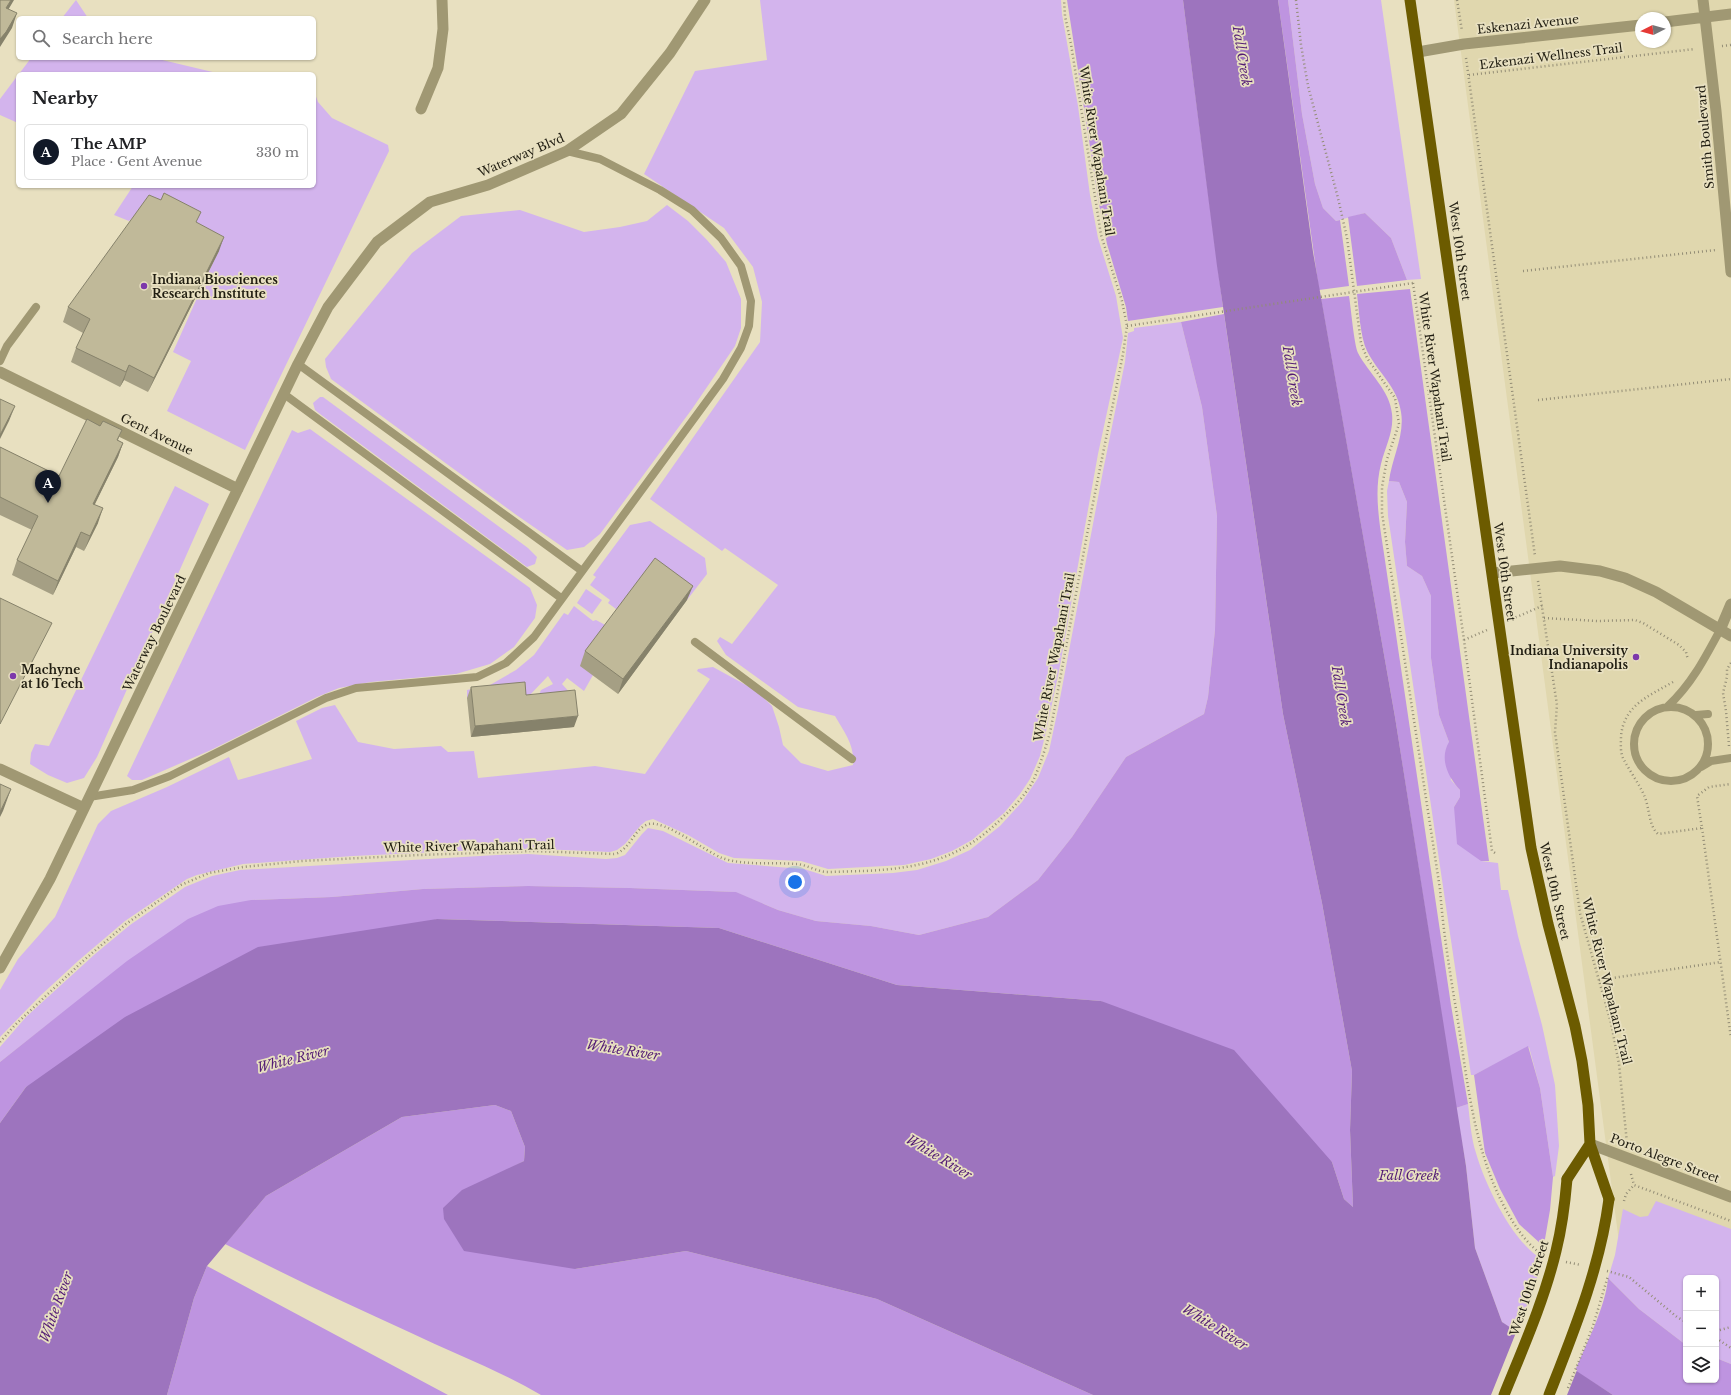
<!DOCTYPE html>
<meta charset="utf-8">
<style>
body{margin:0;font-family:"Libre Baskerville",serif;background:#f6f6f6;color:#202124}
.controls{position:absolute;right:12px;bottom:12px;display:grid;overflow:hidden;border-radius:6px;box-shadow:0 1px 3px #0004}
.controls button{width:36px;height:36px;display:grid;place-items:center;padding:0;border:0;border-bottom:1px solid #e0e0e0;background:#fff;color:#202124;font:20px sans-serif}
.compass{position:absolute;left:1635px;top:12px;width:36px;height:36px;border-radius:50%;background:#fff;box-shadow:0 1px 3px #0004;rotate:264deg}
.you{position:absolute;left:795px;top:882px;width:14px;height:14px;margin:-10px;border:3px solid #fff;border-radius:50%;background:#1a73e8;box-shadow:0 0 0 6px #1a73e833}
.badge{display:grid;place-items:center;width:26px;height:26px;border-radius:50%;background:#111827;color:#fff;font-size:13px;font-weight:700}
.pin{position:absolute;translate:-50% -33px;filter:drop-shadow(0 1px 2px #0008)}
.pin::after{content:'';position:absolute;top:21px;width:14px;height:12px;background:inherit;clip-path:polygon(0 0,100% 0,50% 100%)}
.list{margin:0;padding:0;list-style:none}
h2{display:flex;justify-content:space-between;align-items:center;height:52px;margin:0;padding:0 16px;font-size:17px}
h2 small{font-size:13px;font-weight:400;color:#757577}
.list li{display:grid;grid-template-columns:26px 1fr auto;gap:12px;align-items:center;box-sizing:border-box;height:56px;margin:0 8px 8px;padding:0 8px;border:1px solid #e0e0e0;border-radius:6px}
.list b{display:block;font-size:15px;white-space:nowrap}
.list p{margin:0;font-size:13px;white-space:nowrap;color:#757577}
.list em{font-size:13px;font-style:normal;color:#757577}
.icon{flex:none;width:22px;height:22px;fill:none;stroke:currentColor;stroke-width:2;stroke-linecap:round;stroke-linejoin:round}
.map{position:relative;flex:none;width:1731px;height:1395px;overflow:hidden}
.search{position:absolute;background:#fff;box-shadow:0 1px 3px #0004;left:16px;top:16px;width:300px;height:44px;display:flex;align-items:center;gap:10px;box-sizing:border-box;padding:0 14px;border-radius:6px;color:#757577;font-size:15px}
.panel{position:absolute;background:#fff;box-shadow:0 1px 3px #0004;left:16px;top:72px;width:300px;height:116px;border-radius:6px}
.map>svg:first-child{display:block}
.built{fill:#e0d7ae;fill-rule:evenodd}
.green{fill:#d3b4ed}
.forest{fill:#be94e0}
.water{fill:#9d74be}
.pier{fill:#e8e0c0}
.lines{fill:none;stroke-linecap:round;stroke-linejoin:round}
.path{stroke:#938d76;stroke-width:2.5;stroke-dasharray:1 3;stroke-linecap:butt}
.service{stroke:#a09873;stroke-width:8}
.minor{stroke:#a09873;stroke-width:11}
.tertiary{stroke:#a09873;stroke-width:11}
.primary{stroke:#6c5b00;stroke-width:11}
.path-bridge{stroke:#938d76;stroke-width:2.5;stroke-dasharray:1 3;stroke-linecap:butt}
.primary-bridge{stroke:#6c5b00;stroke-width:11}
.wall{fill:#a59f84}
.shaded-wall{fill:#86826b}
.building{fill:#c0b999;stroke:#86826b}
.poi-dot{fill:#7d38ab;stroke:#e8e0c0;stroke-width:1.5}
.labels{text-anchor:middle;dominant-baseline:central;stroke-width:3.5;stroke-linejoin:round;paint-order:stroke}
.street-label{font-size:12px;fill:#201d11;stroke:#e8e0c0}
.poi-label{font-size:12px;font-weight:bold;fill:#201d11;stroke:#e8e0c0;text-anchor:start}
.water-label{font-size:13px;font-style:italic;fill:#531c75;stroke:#e8e0c0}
</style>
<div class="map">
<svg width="1731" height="1395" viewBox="0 0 1731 1395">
<rect width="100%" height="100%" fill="#e8e0c0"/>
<path class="built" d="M 1454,0 L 1731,0 L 1731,1317 L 1716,1278 L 1686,1278 L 1623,1272 ZM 1641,18 L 1665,18 L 1665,42 L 1641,42 Z"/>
<path class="green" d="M 76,0 L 88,18 L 62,18 Z
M 760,0 L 1061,0 L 1062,14 L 1078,106 L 1090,195 L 1098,238 L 1116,296 L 1123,338 L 1098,454 L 1059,671 L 1045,736 L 1040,756 L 1030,779 L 1020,794 L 1004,813 L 972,840 L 952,851 L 931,859 L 904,865 L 828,869 L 801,861 L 734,858 L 719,853 L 688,835 L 653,819 L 646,821 L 641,825 L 625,844 L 617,850 L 610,852 L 540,849 L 501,849 L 353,856 L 243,864 L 197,875 L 187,879 L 125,921 L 78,961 L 40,996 L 0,1037 L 0,990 L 18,959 L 55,917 L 98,824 L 111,811 L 167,787 L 229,757 L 238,780 L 312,759 L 296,721 L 322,708 L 335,705 L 358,742 L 394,749 L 441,746 L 448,752 L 474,751 L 478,778 L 595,766 L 645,774 L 710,679 L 697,671 L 698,669 L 713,667 L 757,691 L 772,706 L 779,727 L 783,745 L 801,763 L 828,771 L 853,765 C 855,746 845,733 835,716 L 798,707 L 726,655 L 717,641 L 720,637 L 732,644 L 778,585 L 725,548 L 722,551 L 650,499 L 760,342 L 762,302 L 753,267 L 724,228 L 644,174 L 695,71 L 767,60 Z
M 1288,0 L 1381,0 L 1421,279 L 1407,280 L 1391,238 L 1365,213 L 1336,221 L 1323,208 L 1315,184 L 1302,114 Z
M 31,58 L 154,58 L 221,74 L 19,74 Z
M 18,75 L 18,123 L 0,115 L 0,99 Z
M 314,91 L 318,102 L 332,118 L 388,145 L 389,151 L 245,450 L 167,411 L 191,361 L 173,352 L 218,251 L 143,209 L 129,221 L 114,215 L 133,186 L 314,186 Z
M 667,205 L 688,221 L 707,240 L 726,262 L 741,299 L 741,328 L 735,346 L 692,409 L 600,534 L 584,547 L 567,550 L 515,514 L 331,379 L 326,367 L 325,359 L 412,253 L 461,216 L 520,210 L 584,232 L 620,227 L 647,221 Z
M 1181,322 L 1202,407 L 1217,516 L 1215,630 L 1208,697 L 1204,714 L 1126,757 L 1072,837 L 1038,880 L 988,917 L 919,935 L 871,926 L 816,921 L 778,910 L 735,892 L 630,888 L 528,886 L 423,889 L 332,897 L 251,900 L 61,1014 L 0,1062 L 0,1047 L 26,1017 L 95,954 L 130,925 L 185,887 L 212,876 L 240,870 L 497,855 L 528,854 L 606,859 L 617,858 L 625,855 L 642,834 L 648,828 L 663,831 L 728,863 L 804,869 L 826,876 L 893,873 L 917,870 L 946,861 L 970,850 L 1000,826 L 1022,802 L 1038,778 L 1049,751 L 1058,709 L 1103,471 L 1125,362 L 1128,333 L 1134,331 L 1134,328 Z
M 320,397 L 323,397 L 528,548 L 537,557 L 535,564 L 527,567 L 320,414 L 315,410 L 313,403 Z
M 310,429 L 530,588 L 537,605 L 535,618 L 514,647 L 490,664 L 456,674 L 371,682 L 339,688 L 317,697 L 211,750 L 142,780 L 132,780 L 127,776 L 292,430 L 298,433 Z
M 1389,481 L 1399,482 L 1407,502 L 1405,542 L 1407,566 L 1422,576 L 1431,596 L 1431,658 L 1439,715 L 1449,742 L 1451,780 L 1460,790 L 1460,797 L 1454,807 L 1481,861 L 1498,863 L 1501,890 L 1508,890 L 1518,936 L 1542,1025 L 1555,1085 L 1559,1146 L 1555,1176 L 1553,1177 L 1540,1088 L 1529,1047 L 1474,1075 L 1471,1075 L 1388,516 L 1387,491 Z
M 175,486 L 209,504 L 97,757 L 84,778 L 67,783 L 48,775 L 30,764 L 31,753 L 35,744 L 49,746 Z
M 650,521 L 705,558 L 707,574 L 687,600 L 620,612 L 608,603 L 610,600 L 590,585 L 596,577 L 593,575 L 630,525 Z
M 586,589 L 602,600 L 592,614 L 577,603 Z
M 574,606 L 593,621 L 596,620 L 609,627 L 593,675 L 584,691 L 567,678 L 562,684 L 572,695 L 537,699 L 541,690 L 553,684 L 548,676 L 527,698 L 467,698 L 467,690 L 490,685 L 516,670 L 534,655 L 564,613 L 568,615 Z
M 1468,1104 C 1470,1120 1471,1138 1476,1153 C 1485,1185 1513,1243 1542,1259 L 1535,1285 L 1517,1333 L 1502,1322 L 1475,1248 L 1466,1166 L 1456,1108 Z
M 1656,1201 L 1731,1229 L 1731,1364 L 1716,1358 L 1716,1278 L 1686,1278 L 1686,1345 L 1639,1309 L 1608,1278 L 1615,1255 L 1623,1209 L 1640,1217 L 1648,1216 Z"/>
<path class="forest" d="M 1067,0 L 1183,0 L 1223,307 L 1128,321 L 1126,307 L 1107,244 L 1099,204 Z
M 1278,0 L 1288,0 L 1302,114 L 1315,184 L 1323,208 L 1336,221 L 1340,220 L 1349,286 L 1319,290 Z
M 1365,213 L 1391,238 L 1407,280 L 1357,286 L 1348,217 Z
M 1410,289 L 1489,861 L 1481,861 L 1457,844 L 1454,807 L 1460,797 L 1460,790 C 1448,777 1439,759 1449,742 L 1439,715 L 1431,658 L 1431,596 L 1422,576 L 1407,566 L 1405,542 L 1407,502 L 1399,482 L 1389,481 C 1392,458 1405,435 1401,412 C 1397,386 1378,373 1367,351 C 1360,336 1359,310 1357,294 Z
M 1349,296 C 1351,308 1354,344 1358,353 C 1369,374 1390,390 1392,414 C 1394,432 1385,447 1381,464 C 1374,491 1379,520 1383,547 L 1451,1005 L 1468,1104 L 1456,1108 L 1395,717 L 1321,299 Z
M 1224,314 L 1283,714 L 1322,903 L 1352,1071 L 1350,1130 L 1353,1207 L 1344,1199 L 1332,1162 L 1101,1001 L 897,985 L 719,928 L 437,919 L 26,1087 L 0,1123 L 0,1062 L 127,961 L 188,919 L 218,906 L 251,900 L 332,897 L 423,889 L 528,886 L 630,888 L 736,892 L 778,910 L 816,921 L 871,926 L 919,935 L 988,917 L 1038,880 L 1072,837 L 1126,757 L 1204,714 L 1208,697 L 1215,630 L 1217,516 L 1202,407 L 1181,322 Z
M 1528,1046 L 1540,1088 L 1553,1177 L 1550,1210 L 1545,1239 L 1542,1245 L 1519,1224 L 1500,1189 L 1485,1153 L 1474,1075 Z
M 495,1105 L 511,1111 L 525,1147 L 524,1161 L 503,1172 L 575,1269 L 686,1251 L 877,1299 L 1093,1395 L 541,1395 C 498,1370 453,1353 409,1332 C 347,1304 286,1275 225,1244 L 266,1196 L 402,1117 Z
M 207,1266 L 448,1395 L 167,1395 L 194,1298 Z
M 1608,1278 L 1639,1309 L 1686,1345 L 1686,1380 L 1716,1380 L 1716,1358 L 1731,1364 L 1731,1395 L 1613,1395 L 1575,1371 C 1586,1344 1606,1306 1608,1278 Z"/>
<path class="water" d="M 1183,0 L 1278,0 L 1313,252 L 1395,717 L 1466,1166 L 1475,1248 L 1502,1322 L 1613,1395 L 1093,1395 L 877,1299 L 686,1251 L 575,1269 L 464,1251 L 444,1219 L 443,1208 L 462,1190 L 524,1161 L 525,1147 L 511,1111 L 495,1105 L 402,1117 L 266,1196 L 207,1266 L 194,1298 L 167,1395 L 0,1395 L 0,1123 L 26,1087 L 125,1017 L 258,947 L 437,919 L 719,928 L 897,985 L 1101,1001 L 1234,1050 L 1332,1162 L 1344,1199 L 1353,1207 L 1350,1130 L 1352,1071 L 1322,903 L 1283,714 L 1217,266 Z"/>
<path class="pier" d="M 1517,1330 L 1577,1370 L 1567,1395 L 1491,1395 Z"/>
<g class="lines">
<path class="path" d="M 1296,0 L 1301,45 L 1308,86 L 1338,198 L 1347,238 L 1361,343 L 1367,358 L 1395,398 L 1399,424 L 1387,459 L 1382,487 L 1382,513 L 1440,889 C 1443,931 1450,973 1457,1015 C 1468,1084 1474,1156 1510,1217 C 1518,1231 1528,1244 1541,1254
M 1457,0 L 1462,31
M 1722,46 L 1731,45
M 1466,58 L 1535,556
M 1469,75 L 1695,49
M 1523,271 L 1716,250
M 1413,283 L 1464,640 L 1492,851 L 1495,853
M 1538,400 L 1731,379
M 1538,581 L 1557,705 L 1555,732 L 1580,913 L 1611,1023 L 1619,1064 L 1627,1143
M 1544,618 L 1598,621 L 1635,620 L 1643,623 L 1679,645 L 1686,652 L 1688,660
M 1512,619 L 1542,606
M 1464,640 L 1487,630
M 1673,682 C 1649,696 1624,705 1621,736 C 1621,743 1620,751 1623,758 C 1629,770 1638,782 1644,795 C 1650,808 1648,825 1658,834 L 1702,828 L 1697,796 L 1709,787 L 1731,784
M 1729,746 L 1726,711 L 1723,693 L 1727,677 L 1727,669 L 1731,663
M 1702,828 L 1731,1038
M 1599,980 L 1721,962
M 0,1042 L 15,1025 L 84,960 L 126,924 L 181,885 L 209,873 L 243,867 L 302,861 L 419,855 L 532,851 L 613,854 C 615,854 619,853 621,851 C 631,845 636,827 649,824 C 665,820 705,851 722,858 C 745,866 773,862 797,864 C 807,865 816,871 826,872 C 839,872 853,871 865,871 C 923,868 963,858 1004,816 C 1015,806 1026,794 1033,781 C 1040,766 1045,749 1050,733 L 1092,508 L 1123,354 L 1127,326 L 1122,301 L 1101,235 L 1071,44 L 1065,16 L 1064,0
M 1631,1174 L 1634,1185 L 1731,1221
M 1566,1262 L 1581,1265
M 1607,1271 L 1629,1277 L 1677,1317 L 1686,1322
M 1716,1331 L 1731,1327
M 1716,1338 L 1731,1348"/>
<path class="service" d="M 0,361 L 7,346 L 36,307
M 298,364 L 582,571
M 284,394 L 561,598
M 695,642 L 852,759
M 1668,706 C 1691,685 1705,658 1720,630
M1634 744a37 37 0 1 1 74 0a37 37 0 1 1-74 0Z
M 1696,715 L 1708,714
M 1701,767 L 1711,761 L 1731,758
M 89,797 L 133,790 L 170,776 L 326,698 L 356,688 L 477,677 L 506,663 L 534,637 L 723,379 L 741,348 L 749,326 L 751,301 L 741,266 L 721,238 L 692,210 L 660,190 L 600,159 L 567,151"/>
<path class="minor" d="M 1703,0 L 1716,111 L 1731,272
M 1665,22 L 1731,14
M 1418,52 L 1464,44 L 1641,25
M 421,109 L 438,68 L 443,29 L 442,0
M 0,372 L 238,489
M 1493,573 L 1560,566 L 1600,571 L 1625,578 L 1656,592 L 1731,636
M 1720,630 L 1731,604
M 0,769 L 84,808
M 0,968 L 50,879 L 298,364 L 328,307 L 377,242 L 430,202 L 488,185 L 567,151 L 621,114 L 670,53 L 705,0"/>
<path class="tertiary" d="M 1590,1144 L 1731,1197"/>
<path class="primary" d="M 1410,0 L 1531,848 L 1548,924 L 1575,1026 L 1582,1061 L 1588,1105 L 1590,1144 L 1609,1199
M 1567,1179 L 1590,1144"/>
<path class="path-bridge" d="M 1127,326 L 1413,283
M 1624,1201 L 1626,1194 L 1634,1185
M 1568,1388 L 1593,1326 L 1608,1276"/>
<path class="primary-bridge" d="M 1504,1395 C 1523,1348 1544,1301 1556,1251 C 1562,1227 1565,1203 1567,1179
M 1549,1395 C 1574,1331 1600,1268 1609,1199"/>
</g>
<path class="wall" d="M 197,223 L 219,251 L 148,392 L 124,380 L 120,387 L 71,362 L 76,348 L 83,333 L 63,322 L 68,307 Z
M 100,426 L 122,430 L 118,440 L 123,443 L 118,457 L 95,504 L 98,523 L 84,551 L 76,547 L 53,595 L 12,575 L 17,560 L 32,530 L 0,515 L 0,447 L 59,476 Z
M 687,600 L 618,694 L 580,666 L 585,651 Z
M 471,687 L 526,695 L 574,727 L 471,737 L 467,698 Z"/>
<path class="shaded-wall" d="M 11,0 L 14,0 L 1,22 L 6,8 Z
M 17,13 L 12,28 L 0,47 L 0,39 Z
M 224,237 L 219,251 L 148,392 L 154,378 Z
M 129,365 L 124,380 L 120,387 L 126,372 Z
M 15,406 L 9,421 L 0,439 L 0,435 Z
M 123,443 L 118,457 L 88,518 L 93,504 Z
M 103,508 L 98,523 L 84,551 L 90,536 Z
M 81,532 L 76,547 L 53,595 L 58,581 Z
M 693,586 L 687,600 L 618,694 L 623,679 Z
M 578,716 L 574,727 L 471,737 L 475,726 Z
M 11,789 L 3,811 L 0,817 L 0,812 Z"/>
<path class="building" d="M 0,0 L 11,0 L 6,8 L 17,13 L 6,32 L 0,39 Z
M 164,193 L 201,212 L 196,222 L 224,237 L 154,378 L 129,365 L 126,372 L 76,348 L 90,319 L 68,307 L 149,195 L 161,200 Z
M 0,399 L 15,406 L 0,435 Z
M 87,419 L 100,426 L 103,421 L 122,430 L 117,440 L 123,443 L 93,504 L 103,508 L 90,536 L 81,532 L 58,581 L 17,560 L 38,516 L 0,497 L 0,447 L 59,476 Z
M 655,558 L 693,586 L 623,679 L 585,651 Z
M 0,598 L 52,623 L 0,724 Z
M 525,682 L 526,695 L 575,690 L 578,716 L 475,726 L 471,687 Z
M 0,784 L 11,789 L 0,812 Z"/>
<g class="poi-dot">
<circle cx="144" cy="286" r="4"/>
<circle cx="1636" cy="657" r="4"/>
<circle cx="13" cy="676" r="4"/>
</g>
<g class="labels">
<g class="street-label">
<text transform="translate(1528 24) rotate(-6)">Eskenazi Avenue</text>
<text transform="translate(1551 56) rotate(-7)">Ezkenazi Wellness Trail</text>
<text transform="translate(1705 137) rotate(-95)">Smith Boulevard</text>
<text transform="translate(1097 151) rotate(81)">White River Wapahani Trail</text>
<text transform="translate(521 155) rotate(-23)">Waterway Blvd</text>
<text transform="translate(1460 251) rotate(82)">West 10th Street</text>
<text transform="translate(1435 377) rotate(82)">White River Wapahani Trail</text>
<text transform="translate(157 434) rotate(26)">Gent Avenue</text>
<text transform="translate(1505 572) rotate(82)">West 10th Street</text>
<text transform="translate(154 633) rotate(-64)">Waterway Boulevard</text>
<text transform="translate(1054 657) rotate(-79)">White River Wapahani Trail</text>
<text transform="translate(469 846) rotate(-1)">White River Wapahani Trail</text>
<text transform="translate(1555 891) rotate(77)">West 10th Street</text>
<text transform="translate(1607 981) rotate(76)">White River Wapahani Trail</text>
<text transform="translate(1665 1158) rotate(21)">Porto Alegre Street</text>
<text transform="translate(1529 1288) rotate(-72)">West 10th Street</text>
</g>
<g class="poi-label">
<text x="152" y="279">Indiana Biosciences<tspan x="152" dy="14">Research Institute</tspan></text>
<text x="1628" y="650" text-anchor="end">Indiana University<tspan x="1628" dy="14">Indianapolis</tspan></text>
<text x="21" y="669">Machyne<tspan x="21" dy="14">at 16 Tech</tspan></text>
</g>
<g class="water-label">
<text transform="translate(1242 56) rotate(81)">Fall Creek</text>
<text transform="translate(1292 376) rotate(81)">Fall Creek</text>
<text transform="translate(1341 696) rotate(81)">Fall Creek</text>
<text transform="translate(623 1050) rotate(9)">White River</text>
<text transform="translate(293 1059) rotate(-14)">White River</text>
<text transform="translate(939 1157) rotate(31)">White River</text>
<text x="1409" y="1175">Fall Creek</text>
<text transform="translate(56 1307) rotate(-70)">White River</text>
<text transform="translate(1215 1327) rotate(32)">White River</text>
</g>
</g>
</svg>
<div class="controls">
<button>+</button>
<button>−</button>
<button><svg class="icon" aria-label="layers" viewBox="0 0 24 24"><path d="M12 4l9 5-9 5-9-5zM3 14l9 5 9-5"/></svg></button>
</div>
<svg class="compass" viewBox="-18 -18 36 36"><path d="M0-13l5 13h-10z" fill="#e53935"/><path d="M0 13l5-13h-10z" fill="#757577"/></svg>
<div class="you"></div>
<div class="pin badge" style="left:48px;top:503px">A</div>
<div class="search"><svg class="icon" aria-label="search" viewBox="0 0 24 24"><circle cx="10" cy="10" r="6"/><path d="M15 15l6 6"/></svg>Search here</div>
<section class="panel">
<h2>Nearby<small></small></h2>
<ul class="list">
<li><span class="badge">A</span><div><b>The AMP</b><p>Place · Gent Avenue</p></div><em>330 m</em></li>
</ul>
</section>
</div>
